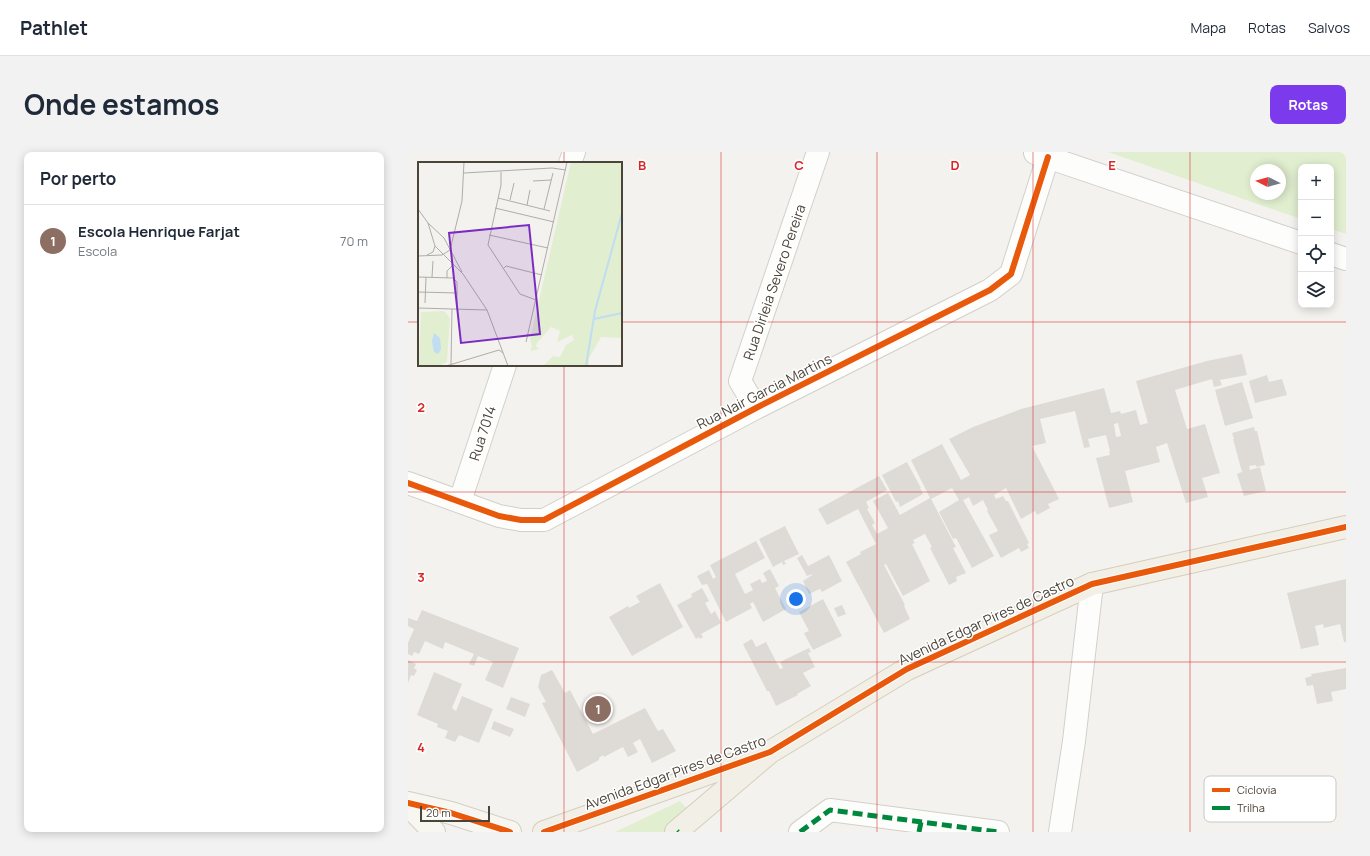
<!DOCTYPE html>
<html lang="pt">
<meta charset="utf-8">
<style>
body{margin:0;font-family:Manrope,sans-serif;background:#f2f2f3;color:#1f2937}
.controls{position:absolute;right:12px;top:12px;display:grid;overflow:hidden;border-radius:8px;box-shadow:0 2px 10px #0003}
.controls button{width:36px;height:36px;display:grid;place-items:center;padding:0;border:0;border-bottom:1px solid #e0e1e3;background:#fff;color:#1f2937;font:20px sans-serif}
.compass{position:absolute;left:842px;top:12px;width:36px;height:36px;border-radius:50%;background:#fff;box-shadow:0 2px 10px #0003;rotate:276deg}
.scale{position:absolute;left:12px;bottom:10px;width:70px;box-sizing:border-box;padding-left:4px;border:2px solid #4b4439;border-top:0;font-size:11px;line-height:14px;white-space:nowrap;color:#4b4439;-webkit-text-stroke:3px #fff;paint-order:stroke}
.you{position:absolute;left:388px;top:447px;width:14px;height:14px;margin:-10px;border:3px solid #fff;border-radius:50%;background:#1a73e8;box-shadow:0 0 0 6px #1a73e833}
.badge{display:grid;place-items:center;width:26px;height:26px;border-radius:50%;background:#7c3aed;color:#fff;font-size:13px;font-weight:700}
.pin{position:absolute;translate:-50% -50%;border:2px solid #fff;box-shadow:0 1px 4px #0006}
.list{margin:0;padding:0;list-style:none}
h2{display:flex;justify-content:space-between;align-items:center;height:52px;margin:0;padding:0 16px;font-size:17px}
h2 small{font-size:13px;font-weight:400;color:#747a83}
.list li{display:grid;grid-template-columns:26px 1fr auto;gap:12px;align-items:center;box-sizing:border-box;height:72px;padding:0 16px;border-top:1px solid #e0e1e3}
.list b{display:block;font-size:15px;white-space:nowrap}
.list p{margin:0;font-size:13px;white-space:nowrap;color:#747a83}
.list em{font-size:13px;font-style:normal;color:#747a83}
.icon{flex:none;width:22px;height:22px;fill:none;stroke:currentColor;stroke-width:2;stroke-linecap:round;stroke-linejoin:round}
.map{position:relative;flex:none;width:938px;height:680px;overflow:hidden;border-radius:8px}
header{display:flex;align-items:center;gap:24px;box-sizing:border-box;height:56px;padding:0 20px;background:#fff;border-bottom:1px solid #e0e1e3}
header strong{font-size:19px}
nav{display:flex;gap:22px;margin-inline-start:auto;font-size:14px}
.intro{display:flex;align-items:center;justify-content:space-between;box-sizing:border-box;height:96px;padding:0 24px}
h1{margin:0;font-size:28px}
.button{padding:10px 18px;border-radius:8px;background:#7c3aed;color:#fff;font-size:14px;font-weight:700}
main{display:flex;gap:24px;padding:0 24px}
aside{flex:1;background:#fff;border-radius:8px;box-shadow:0 2px 10px #0003}
.map>svg:first-child{display:block}
.green{fill:#e1eecf;fill-rule:evenodd}
.building{fill:#dedbd6;fill-rule:evenodd}
.lines{fill:none;stroke-linecap:round;stroke-linejoin:round}
.street-casing{stroke:#d2d0cb;stroke-width:24}
.secondary-casing{stroke:#d3cfc5;stroke-width:24}
.primary-casing{stroke:#d6cebb;stroke-width:24}
.street{stroke:#fdfdfc;stroke-width:22}
.secondary{stroke:#f7f6f1;stroke-width:22}
.primary{stroke:#f2efe6;stroke-width:22}
.quiet{stroke:#00873e;stroke-width:5;stroke-dasharray:10 5;stroke-linecap:butt}
.cycleway-casing{stroke:#fff;stroke-width:8}
.cycleway{stroke:#e8590c;stroke-width:6}
.grid{fill:none;stroke:#d62828;stroke-width:1;stroke-opacity:0.55}
.labels{text-anchor:middle;dominant-baseline:central;stroke-width:3;stroke-linejoin:round;paint-order:stroke}
.street-label{font-size:14px;fill:#4b4439;stroke:#fff}
.inset-river{fill:none;stroke:#c0ddf1;stroke-width:2}
.inset-road{fill:none;stroke:#b0aca6;stroke-width:1}
.view{fill:#7b2cbf;fill-opacity:0.15;stroke:#7b2cbf;stroke-width:2}
.inset-edge{fill:none;stroke:#4b4439;stroke-width:2}
.key{fill:#fff;stroke:#c9c7c4;stroke-width:1}
.key-label{font-size:11px;fill:#4b4439}
.grid-label{font-size:13px;text-anchor:middle;font-weight:bold;fill:#d62828;stroke:#fff;stroke-width:3;stroke-linejoin:round;paint-order:stroke}
</style>
<header>
<strong>Pathlet</strong>
<nav><a>Mapa</a><a>Rotas</a><a>Salvos</a></nav>
</header>
<div class="intro"><h1>Onde estamos</h1><a class="button">Rotas</a></div>
<main>
<aside>
<h2>Por perto<small></small></h2>
<ul class="list">
<li><span class="badge" style="background:#8d6e63">1</span><div><b>Escola Henrique Farjat</b><p>Escola</p></div><em>70 m</em></li>
</ul>
</aside>
<div class="map">
<svg width="938" height="680" viewBox="0 0 938 680">
<rect width="100%" height="100%" fill="#f4f2ee"/>
<path class="green" d="M 700,0 L 938,0 L 938,82 L 923,77 L 923,15 L 893,15 L 893,67 ZM 848,18 L 872,18 L 872,42 L 848,42 Z
M 272,649 L 281,659 L 255,680 L 207,680 Z"/>
<path class="building" d="M 834,202 L 839,223 L 812,228 L 814,233 L 806,235 L 804,227 L 767,238 L 779,277 L 797,272 L 812,321 L 794,326 L 800,345 L 778,351 L 759,291 L 748,295 L 752,310 L 717,319 L 725,350 L 701,356 L 688,306 L 702,303 L 701,300 L 702,299 L 698,283 L 680,287 L 682,295 L 676,296 L 667,259 L 632,267 L 638,291 L 624,294 L 651,347 L 640,352 L 642,356 L 629,363 L 627,359 L 613,367 L 598,336 L 586,343 L 588,347 L 595,344 L 598,349 L 600,349 L 621,391 L 619,392 L 621,396 L 613,400 L 611,396 L 593,406 L 581,383 L 590,379 L 579,359 L 580,358 L 575,348 L 565,354 L 561,345 L 555,348 L 586,404 L 564,416 L 548,386 L 545,387 L 531,360 L 551,348 L 544,336 L 523,347 L 548,395 L 545,396 L 558,421 L 548,425 L 549,429 L 541,433 L 522,396 L 524,395 L 517,382 L 505,388 L 507,391 L 504,392 L 522,429 L 495,444 L 478,412 L 476,413 L 497,453 L 496,454 L 502,467 L 476,481 L 438,410 L 453,402 L 452,400 L 468,392 L 450,357 L 419,373 L 410,357 L 471,324 L 479,338 L 458,350 L 461,356 L 459,357 L 467,371 L 464,373 L 469,382 L 480,376 L 465,349 L 480,341 L 492,363 L 522,346 L 503,308 L 534,292 L 553,328 L 562,323 L 541,287 L 565,275 L 613,257 L 696,236 L 703,261 L 712,259 L 713,262 L 728,258 L 732,273 L 740,271 L 728,229 L 799,209 ZM 710,271 L 713,284 L 708,285 L 706,272 Z
M 859,223 L 861,230 L 874,227 L 879,243 L 847,251 L 841,229 Z
M 834,230 L 845,266 L 817,274 L 807,238 Z
M 846,275 L 847,279 L 849,279 L 857,313 L 848,315 L 848,313 L 841,314 L 842,318 L 852,315 L 858,339 L 836,344 L 829,322 L 834,320 L 825,287 L 826,287 L 824,281 Z
M 499,310 L 513,336 L 512,336 L 515,342 L 492,355 L 490,349 L 488,350 L 474,323 Z
M 377,374 L 391,402 L 376,409 L 378,412 L 375,413 L 374,410 L 365,415 L 351,387 Z
M 348,389 L 357,406 L 327,422 L 337,442 L 345,438 L 342,432 L 352,427 L 354,431 L 359,429 L 355,421 L 362,417 L 371,434 L 367,436 L 378,457 L 355,470 L 345,450 L 342,452 L 344,456 L 318,470 L 299,432 L 294,433 L 289,424 L 301,418 L 305,427 L 308,425 L 302,413 Z
M 394,403 L 400,414 L 421,403 L 434,429 L 414,440 L 412,437 L 401,442 L 395,429 L 404,423 L 404,422 L 399,424 L 389,406 Z
M 938,427 L 938,490 L 936,490 L 932,472 L 916,476 L 915,472 L 907,474 L 911,493 L 893,497 L 879,441 Z
M 252,431 L 275,475 L 224,504 L 201,465 L 220,454 L 221,456 L 232,450 L 228,444 Z
M 294,436 L 301,449 L 297,451 L 303,462 L 307,459 L 313,471 L 293,482 L 295,485 L 292,487 L 291,485 L 288,487 L 269,453 L 284,445 L 283,442 Z
M 415,447 L 434,484 L 405,498 L 396,481 L 401,479 L 391,460 Z
M 434,453 L 438,462 L 430,465 L 426,456 Z
M 14,458 L 111,496 L 95,536 L 77,528 L 85,510 L 70,504 L 66,514 L 61,512 L 66,502 L 37,490 L 35,497 L 17,489 L 11,502 L 6,500 L 4,504 L 0,502 L 0,491 L 6,477 L 0,474 L 0,466 L 9,469 Z
M 344,487 L 348,495 L 358,490 L 372,517 L 375,516 L 372,510 L 401,496 L 403,500 L 400,501 L 407,515 L 395,521 L 403,534 L 389,542 L 390,543 L 368,554 L 361,539 L 359,539 L 335,492 Z
M 0,508 L 8,512 L 6,516 L 9,518 L 6,524 L 3,523 L 0,531 Z
M 938,516 L 938,537 L 923,540 L 925,549 L 909,552 L 905,533 L 899,534 L 897,526 L 904,524 L 903,522 Z
M 144,518 L 157,541 L 162,538 L 185,582 L 237,556 L 250,579 L 255,577 L 268,599 L 244,611 L 232,587 L 225,591 L 230,600 L 220,605 L 215,595 L 196,605 L 195,603 L 191,606 L 191,608 L 169,620 L 134,551 L 138,550 L 130,535 L 133,523 Z
M 26,520 L 54,532 L 44,556 L 48,559 L 54,544 L 85,557 L 71,591 L 51,583 L 47,590 L 37,586 L 40,579 L 29,575 L 30,572 L 9,563 Z
M 103,545 L 122,552 L 117,565 L 98,557 Z
M 86,569 L 106,577 L 102,585 L 83,577 Z"/>
<g class="lines">
<g class="street-casing">
<path id="street" d="M 627,1 L 893,91
M 162,11 L 166,0
M 923,102 L 938,107
M 348,256 L 332,229 L 410,0
M 0,331 L 91,364 L 113,368 L 136,368 L 348,256 L 582,138 L 603,122 L 640,5
M 52,349 L 97,213
M 392,680 L 422,658 L 590,680
M 652,680 L 666,589 L 684,432"/>
</g>
<g class="secondary-casing">
<path id="secondary" d="M 0,651 L 43,661 L 102,680
M 0,653 L 26,680"/>
</g>
<g class="primary-casing">
<path id="primary" d="M 136,680 L 349,604
M 268,680 L 362,600 L 499,517 L 684,432 L 938,375"/>
</g>
<use href="#street" class="street"/>
<use href="#secondary" class="secondary"/>
<use href="#primary" class="primary"/>
<path class="quiet" d="M 269,679 L 270,680
M 392,680 L 422,658 L 590,680
M 511,680 L 513,670"/>
<g class="cycleway-casing">
<path id="cycleway" d="M 0,331 L 91,364 L 113,368 L 136,368 L 348,256 L 582,138 L 603,122 L 640,5
M 0,651 L 43,661 L 102,680
M 136,680 L 362,600 L 499,517 L 684,432 L 938,375"/>
</g>
<use href="#cycleway" class="cycleway"/>
</g>
<path class="grid" d="M 156,0 L 156,11M 313,0 L 313,680M 469,0 L 469,680M 625,0 L 625,680M 782,0 L 782,680M 0,170 L 11,170M 213,170 L 938,170M 156,213 L 156,680M 0,340 L 938,340M 0,510 L 938,510"/>
<g class="labels">
<g class="street-label">
<text transform="translate(366 130) rotate(-71)">Rua Dirleia Severo Pereira</text>
<text transform="translate(356 239) rotate(-27)">Rua Nair Garcia Martins</text>
<text transform="translate(74 281) rotate(-72)">Rua 7014</text>
<text transform="translate(578 468) rotate(-25)">Avenida Edgar Pires de Castro</text>
<text transform="translate(267 620) rotate(-20)">Avenida Edgar Pires de Castro</text>
</g>
</g>
<g transform="translate(10 10)">
<rect width="204" height="204" fill="#f4f2ee"/>
<path d="M 153,0 L 204,0 L 204,176 L 183,175 L 171,196 L 171,204 L 125,204 L 135,194 L 142,195 L 148,183 L 156,178 L 154,173 L 139,180 L 142,169 L 133,165 L 119,181 L 118,185 L 122,187 L 112,189 L 114,184 L 112,177 ZM 26,149 L 32,156 L 29,200 L 21,204 L 1,204 L 3,150 Z" fill="#e1eecf"/>
<path d="M 16,171 L 22,176 L 23,187 L 20,192 L 16,190 L 14,179 Z" fill="#c0ddf1"/>
<path class="inset-river" d="M 176,157 L 204,151M 168,204 L 177,149 L 204,51"/>
<path class="inset-road" d="M 83,10 L 83,23 L 70,83 L 102,132 L 118,138M 46,11 L 134,6 L 148,8M 115,19 L 133,18M 80,36 L 132,49M 92,38 L 96,21M 109,43 L 112,28M 77,46 L 136,60M 0,47 L 10,61 L 26,76 L 44,110M 126,47 L 135,11M 10,61 L 17,84 L 45,112 L 69,148 L 90,204M 71,73 L 130,86M 9,93 L 15,90 L 17,84M 24,93 L 32,88 L 44,39 L 46,0M 0,94 L 24,93M 85,107 L 88,104 L 124,113M 0,115 L 35,116 L 39,120 L 39,142M 14,115 L 15,99M 29,116 L 29,109 L 35,103M 0,130 L 39,131M 7,141 L 8,115M 0,146 L 69,148M 108,180 L 149,0M 33,202 L 34,147M 28,204 L 81,188 L 85,191"/>
<path class="view" d="M 111,63 L 122,172 L 43,181 L 31,71 Z"/>
<rect width="204" height="204" class="inset-edge"/>
</g>
<rect x="796" y="624" width="132" height="46" rx="6" class="key"/>
<rect x="804" y="636" width="18" height="4" fill="#e8590c"/>
<rect x="804" y="654" width="18" height="4" fill="#00873e"/>
<g class="key-label">
<text x="829" y="642">Ciclovia</text>
<text x="829" y="660">Trilha</text>
</g>
<g class="grid-label">
<text x="234" y="18">B</text>
<text x="391" y="18">C</text>
<text x="547" y="18">D</text>
<text x="704" y="18">E</text>
<text x="13" y="260">2</text>
<text x="13" y="430">3</text>
<text x="13" y="600">4</text>
</g>
</svg>
<div class="controls">
<button>+</button>
<button>−</button>
<button><svg class="icon" aria-label="locate" viewBox="0 0 24 24"><circle cx="12" cy="12" r="6"/><path d="M12 2v4M12 18v4M2 12h4M18 12h4"/></svg></button>
<button><svg class="icon" aria-label="layers" viewBox="0 0 24 24"><path d="M12 4l9 5-9 5-9-5zM3 14l9 5 9-5"/></svg></button>
</div>
<svg class="compass" viewBox="-18 -18 36 36"><path d="M0-13l5 13h-10z" fill="#e53935"/><path d="M0 13l5-13h-10z" fill="#747a83"/></svg>
<div class="scale">20 m</div>
<div class="you"></div>
<div class="pin badge" style="left:190px;top:557px;background:#8d6e63">1</div>
</div>
</main>
